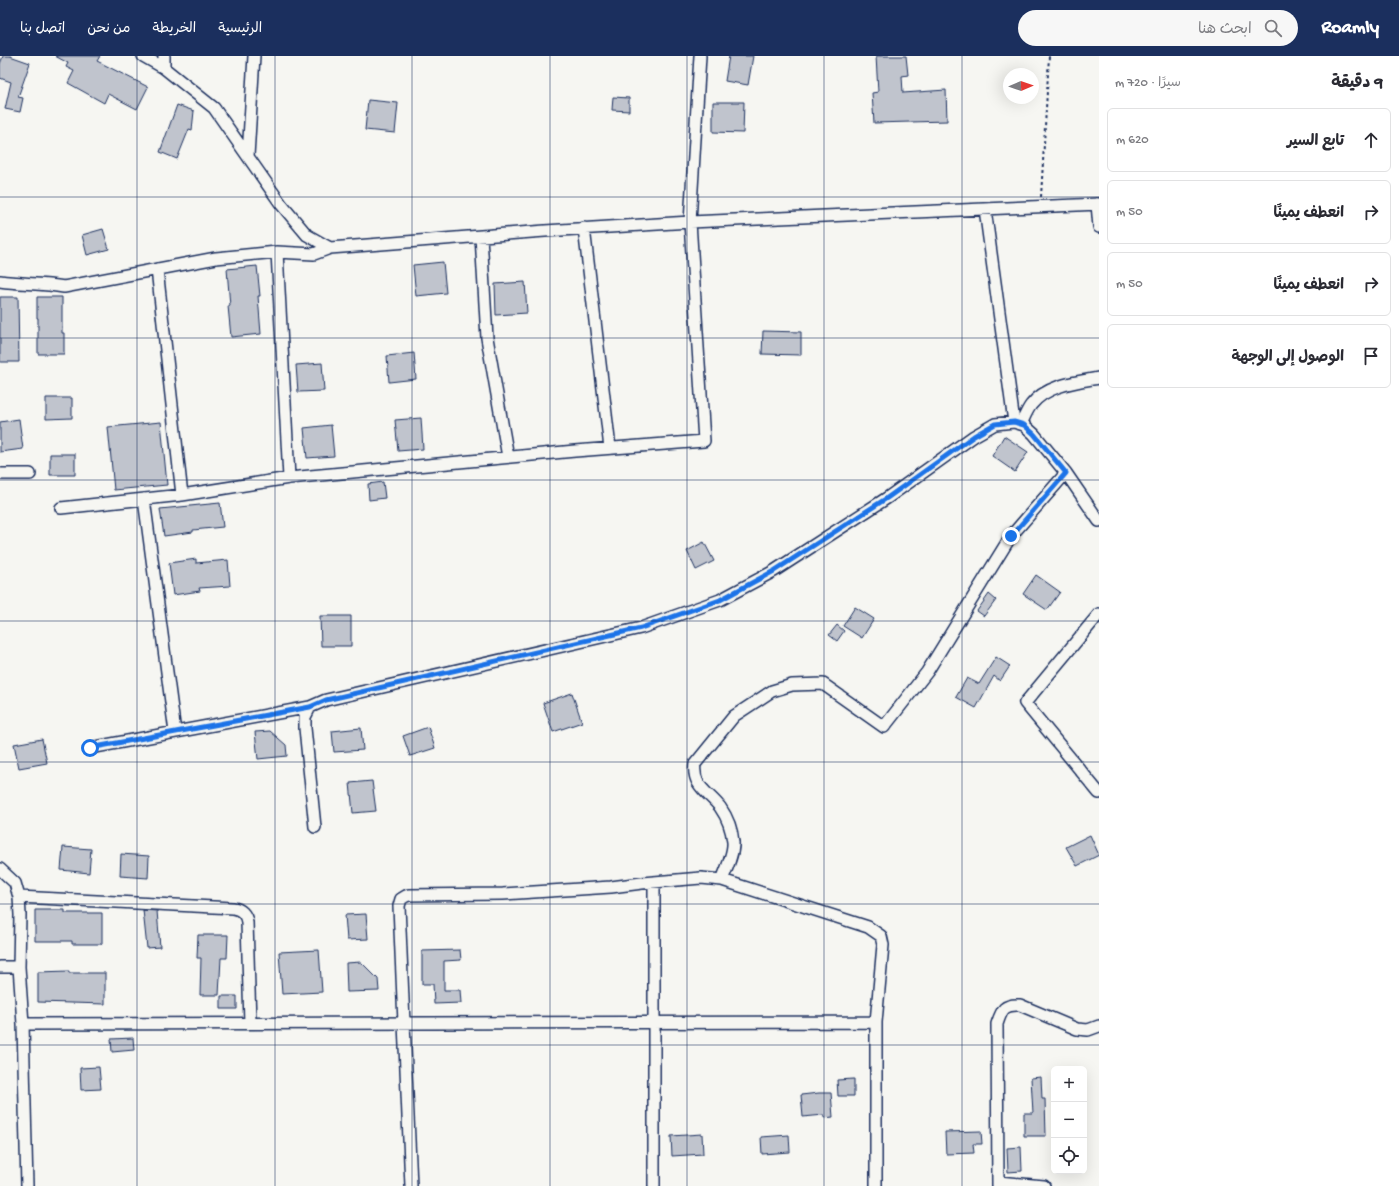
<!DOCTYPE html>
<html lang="ar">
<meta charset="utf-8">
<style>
body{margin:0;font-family:"Gochi Hand","Playpen Sans Arabic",sans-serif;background:#f7f7f7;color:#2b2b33;direction:rtl}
.controls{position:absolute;right:12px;bottom:12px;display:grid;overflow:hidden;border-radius:6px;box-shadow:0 4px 16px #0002}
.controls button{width:36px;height:36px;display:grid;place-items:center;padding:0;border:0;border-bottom:1px solid #e1e1e2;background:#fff;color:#2b2b33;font:20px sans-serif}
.compass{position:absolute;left:1003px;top:12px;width:36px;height:36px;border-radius:50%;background:#fff;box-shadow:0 4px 16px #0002;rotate:88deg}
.stop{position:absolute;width:12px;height:12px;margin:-9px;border:3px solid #1a73e8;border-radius:50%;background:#fff}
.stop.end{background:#1a73e8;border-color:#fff;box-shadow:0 1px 4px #0008}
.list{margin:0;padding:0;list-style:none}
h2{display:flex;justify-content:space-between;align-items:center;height:52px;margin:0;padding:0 16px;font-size:17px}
h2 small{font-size:13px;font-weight:400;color:#7c7c81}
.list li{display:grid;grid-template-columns:26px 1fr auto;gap:12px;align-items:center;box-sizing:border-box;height:64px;margin:0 8px 8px;padding:0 8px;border:1px solid #e1e1e2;border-radius:6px}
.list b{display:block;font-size:15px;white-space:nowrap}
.list em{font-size:13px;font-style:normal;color:#7c7c81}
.icon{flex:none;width:22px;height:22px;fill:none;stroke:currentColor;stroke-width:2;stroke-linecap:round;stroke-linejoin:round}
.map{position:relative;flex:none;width:1099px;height:1130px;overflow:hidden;direction:ltr}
header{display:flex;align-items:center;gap:24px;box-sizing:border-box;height:56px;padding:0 20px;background:#1b2f5e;color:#fff}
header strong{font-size:19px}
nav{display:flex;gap:22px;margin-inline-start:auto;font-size:14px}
.search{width:280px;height:36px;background:#f7f7f7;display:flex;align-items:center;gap:10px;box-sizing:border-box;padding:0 14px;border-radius:22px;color:#7c7c81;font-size:15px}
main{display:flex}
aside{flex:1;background:#fff}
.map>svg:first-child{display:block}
.building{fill:#c0c4cd;stroke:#1b2f5e}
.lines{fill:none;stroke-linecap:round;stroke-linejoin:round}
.minor-casing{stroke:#1b2f5e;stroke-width:14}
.path{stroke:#1b2f5e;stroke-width:2;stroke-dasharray:3 3;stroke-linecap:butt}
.minor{stroke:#f6f6f2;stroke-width:11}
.route{stroke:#1a73e8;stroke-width:5}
.grid{fill:none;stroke:#1b2f5e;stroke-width:1;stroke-opacity:0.55}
</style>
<header>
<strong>Roamly</strong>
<div class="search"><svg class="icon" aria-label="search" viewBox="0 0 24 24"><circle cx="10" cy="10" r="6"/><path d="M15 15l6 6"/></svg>ابحث هنا</div>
<nav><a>الرئيسية</a><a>الخريطة</a><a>من نحن</a><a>اتصل بنا</a></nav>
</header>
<main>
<aside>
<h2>9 دقيقة<small>سيرًا · 720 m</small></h2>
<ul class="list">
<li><svg class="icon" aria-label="ahead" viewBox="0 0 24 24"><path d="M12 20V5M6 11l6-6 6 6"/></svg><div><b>تابع السير</b></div><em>620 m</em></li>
<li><svg class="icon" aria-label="right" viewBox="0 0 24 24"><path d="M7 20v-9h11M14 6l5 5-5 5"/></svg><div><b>انعطف يمينًا</b></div><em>50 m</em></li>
<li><svg class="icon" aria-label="right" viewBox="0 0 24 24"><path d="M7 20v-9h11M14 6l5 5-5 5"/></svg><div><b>انعطف يمينًا</b></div><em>50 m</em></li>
<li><svg class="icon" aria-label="arrive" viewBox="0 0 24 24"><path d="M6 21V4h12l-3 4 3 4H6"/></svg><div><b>الوصول إلى الوجهة</b></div></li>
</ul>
</aside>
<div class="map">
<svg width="1099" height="1130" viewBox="0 0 1099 1130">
<rect width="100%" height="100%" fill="#f6f6f2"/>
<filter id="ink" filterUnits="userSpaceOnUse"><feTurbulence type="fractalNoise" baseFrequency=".025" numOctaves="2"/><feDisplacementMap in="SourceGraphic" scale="8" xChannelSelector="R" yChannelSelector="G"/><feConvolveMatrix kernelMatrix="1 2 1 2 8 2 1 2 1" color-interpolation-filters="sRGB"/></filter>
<g filter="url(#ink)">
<path class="building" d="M 3,0 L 10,0 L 30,7 L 18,41 L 23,42 L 20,56 L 5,53 L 11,26 L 0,22 L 0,8 Z
M 55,0 L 100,0 L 97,5 L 148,31 L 137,53 L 108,38 L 104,47 L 68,27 L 74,15 L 66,11 L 68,7 Z
M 729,0 L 753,0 L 748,29 L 725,25 Z
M 876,0 L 906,0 L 908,19 L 902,20 L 903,37 L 946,34 L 947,65 L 874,67 L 872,37 L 878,36 Z
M 613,41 L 629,42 L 629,55 L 612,54 Z
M 368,44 L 398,47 L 395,77 L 365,74 Z
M 713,46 L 744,46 L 743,77 L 713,76 Z
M 177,49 L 194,55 L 192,74 L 189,73 L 177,103 L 160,96 Z
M 103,173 L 109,193 L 87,199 L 82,179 Z
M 443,206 L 446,237 L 416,240 L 413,209 Z
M 257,210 L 260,240 L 258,240 L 261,278 L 231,281 L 228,250 L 230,250 L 227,213 Z
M 525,226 L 527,257 L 496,259 L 495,228 Z
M 0,241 L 18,241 L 19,306 L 0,306 Z
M 37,241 L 62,241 L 62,277 L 64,277 L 64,298 L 38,298 L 38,262 L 37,262 Z
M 763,275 L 801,276 L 801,299 L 762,298 Z
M 414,297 L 416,323 L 389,326 L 387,300 Z
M 322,307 L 324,335 L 298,336 L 296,309 Z
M 46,342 L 72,342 L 72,362 L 46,363 Z
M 421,362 L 423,393 L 398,395 L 395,364 Z
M 19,363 L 23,393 L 0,396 L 0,366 Z
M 161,366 L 167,429 L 114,434 L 108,371 Z
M 331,369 L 334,400 L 307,402 L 304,372 Z
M 1004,380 L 1028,396 L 1015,416 L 992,400 Z
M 50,398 L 75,398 L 75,419 L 50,419 Z
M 383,426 L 385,442 L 369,444 L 368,428 Z
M 220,447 L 223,471 L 193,474 L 193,476 L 164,480 L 160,453 Z
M 704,486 L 714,505 L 696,514 L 687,495 Z
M 196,503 L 196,507 L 228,504 L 230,530 L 199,532 L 200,535 L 173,539 L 169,507 Z
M 1036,519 L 1060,536 L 1047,554 L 1023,538 Z
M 989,538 L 996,544 L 984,560 L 977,555 Z
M 855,551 L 874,563 L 862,582 L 843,570 Z
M 320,560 L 351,560 L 351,590 L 321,590 Z
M 837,569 L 844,575 L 837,585 L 829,579 Z
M 996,601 L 1010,610 L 1000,625 L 994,620 L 976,652 L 956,641 L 967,622 L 979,628 Z
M 572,637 L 582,666 L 553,676 L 543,647 Z
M 428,671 L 435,692 L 410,700 L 403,680 Z
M 361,672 L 363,694 L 334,696 L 332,675 Z
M 270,675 L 286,689 L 287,700 L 258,703 L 255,676 Z
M 42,683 L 47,707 L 19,712 L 14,688 Z
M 372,725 L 376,755 L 353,757 L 350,727 Z
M 1090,779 L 1099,799 L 1077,810 L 1066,791 Z
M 63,791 L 91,793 L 89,817 L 61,814 Z
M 121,798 L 149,800 L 148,822 L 120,820 Z
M 35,854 L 65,854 L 65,857 L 102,857 L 102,888 L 72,888 L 72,885 L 35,885 Z
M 143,854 L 157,855 L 160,891 L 147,892 Z
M 366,858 L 368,883 L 347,884 L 345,859 Z
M 198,879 L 228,879 L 227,902 L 221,902 L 219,939 L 200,939 L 201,902 L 197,902 Z
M 319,894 L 322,936 L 282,938 L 279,896 Z
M 460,894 L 461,904 L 444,905 L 444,934 L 460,934 L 461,947 L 434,948 L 433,928 L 422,928 L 422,895 Z
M 361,906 L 378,923 L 379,935 L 347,936 L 346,907 Z
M 69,915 L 69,917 L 105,917 L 105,948 L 38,946 L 38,916 Z
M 221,940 L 237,940 L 237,953 L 221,953 Z
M 133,982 L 134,994 L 112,996 L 111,983 Z
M 99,1011 L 101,1033 L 81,1034 L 80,1012 Z
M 1041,1021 L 1042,1043 L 1045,1043 L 1046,1080 L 1024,1080 L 1024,1057 L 1033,1057 L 1031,1022 Z
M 854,1023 L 854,1040 L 838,1040 L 837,1024 Z
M 819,1037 L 831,1037 L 833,1061 L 824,1062 L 824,1059 L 803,1061 L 801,1039 Z
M 981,1075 L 982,1088 L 973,1088 L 974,1097 L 946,1098 L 945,1076 Z
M 702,1078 L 703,1098 L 672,1100 L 671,1080 Z
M 789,1079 L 790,1096 L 762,1098 L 761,1081 Z
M 1021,1091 L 1022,1115 L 1008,1116 L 1007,1092 Z"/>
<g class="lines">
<g class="minor-casing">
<path id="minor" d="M 143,0 L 164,12 L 214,52 L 281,148 L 307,179 L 330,192
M 164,12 L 164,0
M 248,100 L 254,0
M 1097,148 L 1099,171
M 985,153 L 1014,366
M 584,172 L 610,392
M 481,180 L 487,282 L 508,401
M 277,196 L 289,422
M 157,213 L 182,439
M 0,225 C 21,228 42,227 64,231 L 216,202 L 277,196 L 314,198 L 330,192 L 545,175 L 690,166 L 1099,148
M 1021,368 C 1024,362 1027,354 1031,349 C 1046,329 1076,326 1099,322
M 0,418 L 30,418
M 144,443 L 175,676
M 61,452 L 182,439 L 289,422 L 575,395 L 704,385 L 690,166 L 700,0
M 1099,558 L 1025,647 L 1099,737
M 90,692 L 310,651
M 315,771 L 305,672 L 305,661 L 310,651 L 326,644 L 641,572 L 720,544 L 774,515 L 887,442 L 974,380 L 995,368 L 1014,366 L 1024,369 L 1034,378 L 1066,417 L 1099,465
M 0,813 L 15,827 L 19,841 L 20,859 L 19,911 L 23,968 L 27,1130
M 722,824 C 726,814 734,797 733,786 C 732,774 727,761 720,751 C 708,736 692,730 695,708 L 734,660 L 772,635 L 792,629 L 823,628 L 884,671 L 927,616 L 1011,480 L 1066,417
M 654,826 L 654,1130
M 19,841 L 233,852 C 241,853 246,858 247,866 L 250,967
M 0,911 L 19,911
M 23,968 L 876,966
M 998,1126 L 1044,1130
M 411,1130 L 399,850 L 401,843 L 406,840 L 409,839 L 503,838 L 611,831 L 642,827 L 701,822 L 722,824 L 868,871 L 881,880 L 883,889 L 876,966 L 876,1130
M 998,1130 L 997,968 C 1002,953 1004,948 1020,949 L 1077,973 L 1088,974 L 1099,970"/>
</g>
<path class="path" d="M 1041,141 L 1049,0"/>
<use href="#minor" class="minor"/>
</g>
</g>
<g class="lines" filter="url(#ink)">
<path class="route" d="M 90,692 L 310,651 L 326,644 L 641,572 L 720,544 L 774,515 L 887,442 L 974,380 L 995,368 L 1014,366 L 1024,369 L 1034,378 L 1066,417 L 1011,480"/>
</g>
<path class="grid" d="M 137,0 L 137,1130M 275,0 L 275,1130M 412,0 L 412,1130M 550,0 L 550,1130M 687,0 L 687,1130M 824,0 L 824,1130M 962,0 L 962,1130M 0,141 L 1099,141M 0,282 L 1099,282M 0,424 L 1099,424M 0,565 L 1099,565M 0,706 L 1099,706M 0,848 L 1099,848M 0,989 L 1099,989"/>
</svg>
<div class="controls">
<button>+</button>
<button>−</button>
<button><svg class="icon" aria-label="locate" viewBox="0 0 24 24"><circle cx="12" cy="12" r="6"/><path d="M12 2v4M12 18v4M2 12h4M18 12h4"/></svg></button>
</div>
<svg class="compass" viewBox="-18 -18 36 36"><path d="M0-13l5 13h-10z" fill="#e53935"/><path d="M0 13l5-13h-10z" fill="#7c7c81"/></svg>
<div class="stop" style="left:90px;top:692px"></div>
<div class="stop end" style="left:1011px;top:480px"></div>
</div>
</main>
